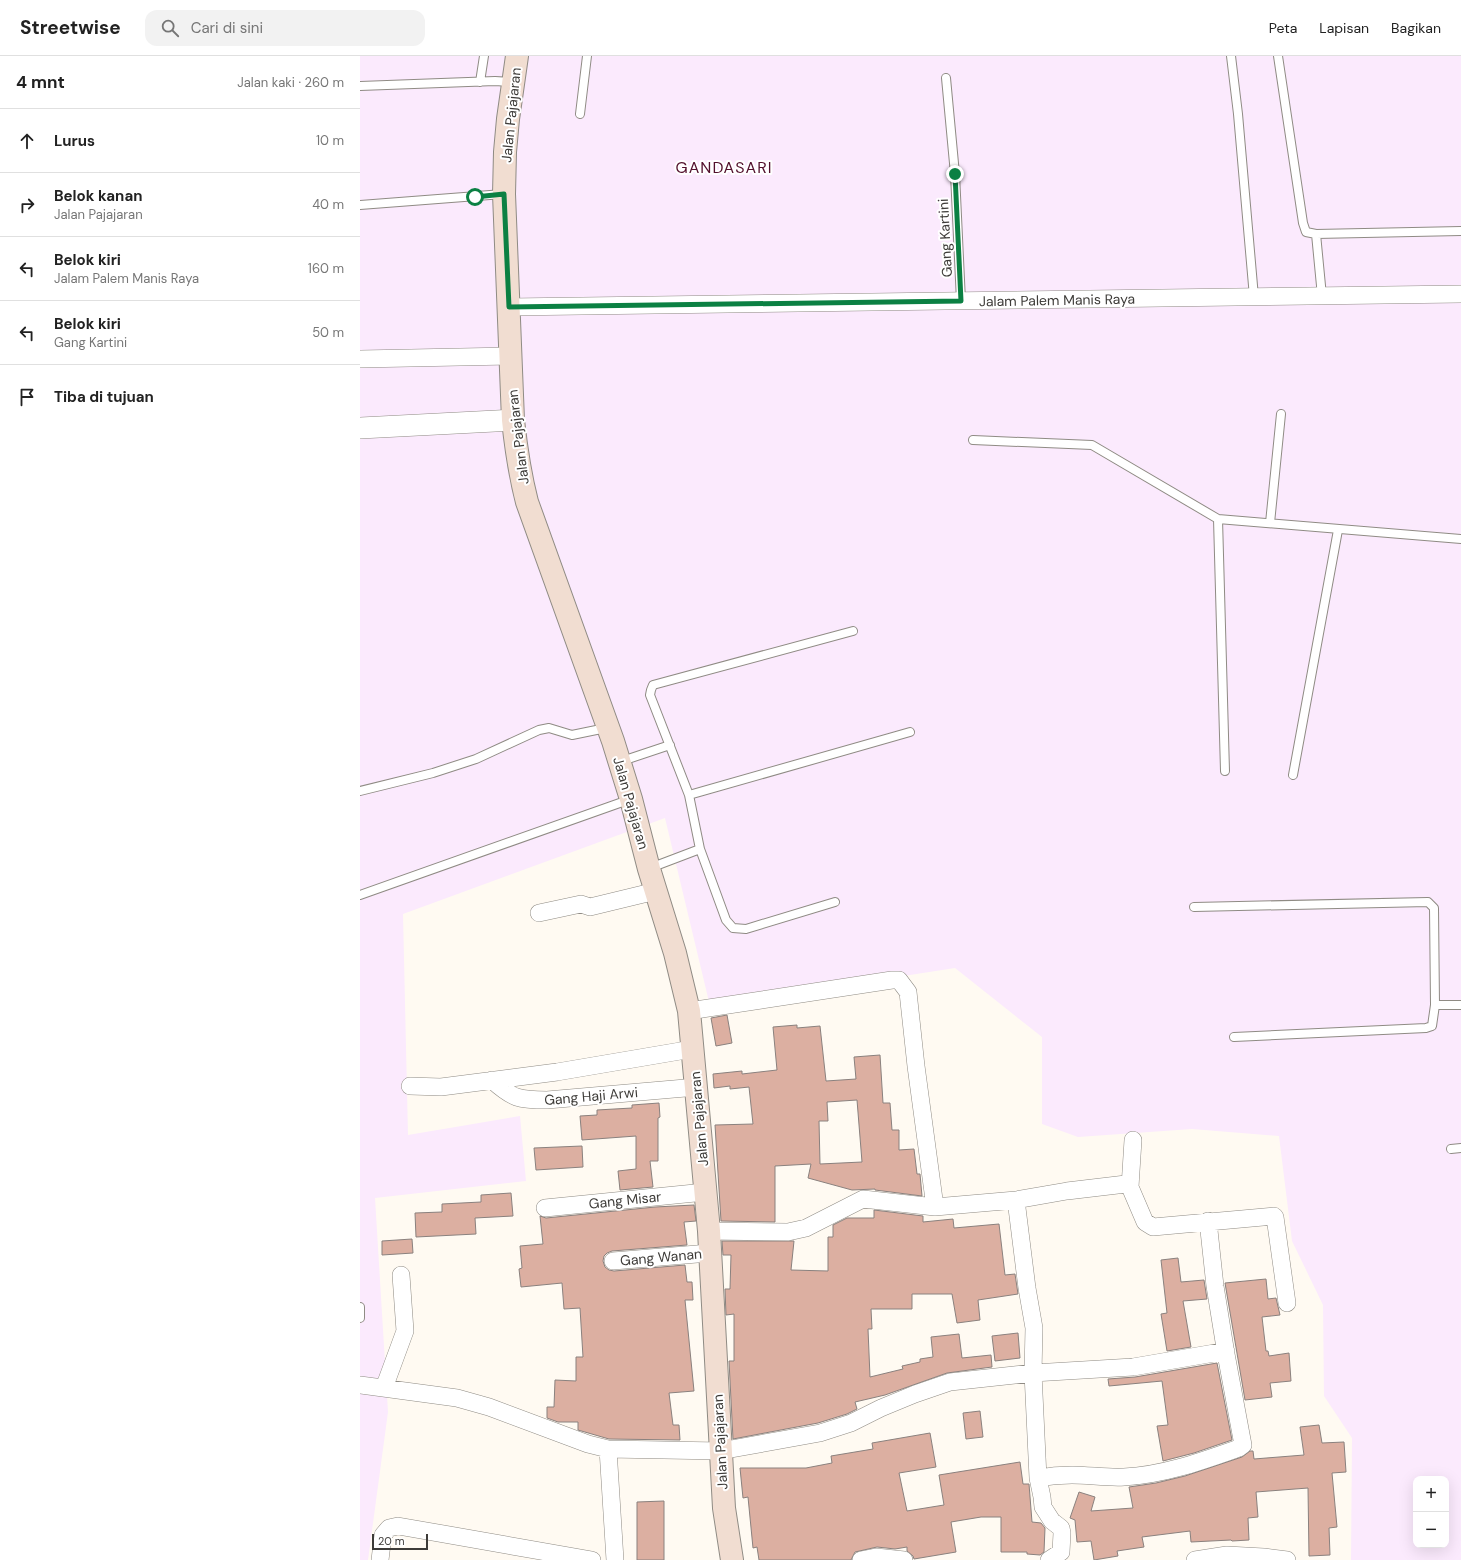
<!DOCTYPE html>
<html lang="id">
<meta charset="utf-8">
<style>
body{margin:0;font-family:"DM Sans",sans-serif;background:#f2f2f2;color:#222}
.controls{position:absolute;right:12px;bottom:12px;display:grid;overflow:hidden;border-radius:8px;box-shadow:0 4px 16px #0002}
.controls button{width:36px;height:36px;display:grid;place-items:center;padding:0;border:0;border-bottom:1px solid #e0e0e0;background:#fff;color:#222;font:20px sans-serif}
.scale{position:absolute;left:12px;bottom:10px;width:56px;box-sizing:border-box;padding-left:4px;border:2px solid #3d3b38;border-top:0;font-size:11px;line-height:14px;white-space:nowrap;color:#3d3b38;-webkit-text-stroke:3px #fff;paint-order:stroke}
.stop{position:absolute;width:12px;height:12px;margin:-9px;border:3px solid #0b8043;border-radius:50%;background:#fff}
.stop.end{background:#0b8043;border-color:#fff;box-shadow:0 1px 4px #0008}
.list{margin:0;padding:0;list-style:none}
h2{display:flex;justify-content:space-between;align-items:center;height:52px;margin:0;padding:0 16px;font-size:17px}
h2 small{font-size:13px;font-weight:400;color:#767676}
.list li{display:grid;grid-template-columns:26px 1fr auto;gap:12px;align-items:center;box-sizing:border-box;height:64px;padding:0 16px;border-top:1px solid #e0e0e0}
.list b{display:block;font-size:15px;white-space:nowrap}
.list p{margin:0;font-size:13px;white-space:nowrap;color:#767676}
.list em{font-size:13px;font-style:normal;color:#767676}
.icon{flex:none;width:22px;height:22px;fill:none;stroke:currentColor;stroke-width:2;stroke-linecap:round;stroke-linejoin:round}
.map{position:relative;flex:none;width:1101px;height:1504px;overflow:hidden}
header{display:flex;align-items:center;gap:24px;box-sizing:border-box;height:56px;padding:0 20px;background:#fff;border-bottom:1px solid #e0e0e0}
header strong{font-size:19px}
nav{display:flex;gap:22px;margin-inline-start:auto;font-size:14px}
.search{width:280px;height:36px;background:#f2f2f2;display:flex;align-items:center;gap:10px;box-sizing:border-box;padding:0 14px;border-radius:12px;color:#767676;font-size:15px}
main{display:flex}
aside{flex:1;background:#fff}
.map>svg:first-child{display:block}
.industrial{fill:#fbeafd;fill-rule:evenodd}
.building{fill:#dcafa1;stroke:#8a817e;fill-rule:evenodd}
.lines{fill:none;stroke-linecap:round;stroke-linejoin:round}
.service-casing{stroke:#8f8b84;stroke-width:10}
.minor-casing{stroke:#8f8b84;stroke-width:18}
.tertiary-casing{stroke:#8f8b84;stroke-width:22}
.secondary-casing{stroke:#8f8b84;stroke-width:24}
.service{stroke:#fff;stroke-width:8}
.minor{stroke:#fff;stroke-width:17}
.tertiary{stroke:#fff;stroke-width:21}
.secondary{stroke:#f1ddd1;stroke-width:22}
.route{stroke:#0b8043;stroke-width:5}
.labels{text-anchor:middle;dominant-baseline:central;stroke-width:4;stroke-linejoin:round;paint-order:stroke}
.street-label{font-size:14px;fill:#3d3b38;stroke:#fff}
.quarter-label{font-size:16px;letter-spacing:1px;fill:#52102c;stroke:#fff}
</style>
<header>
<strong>Streetwise</strong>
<div class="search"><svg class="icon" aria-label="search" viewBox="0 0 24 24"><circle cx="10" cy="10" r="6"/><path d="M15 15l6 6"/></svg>Cari di sini</div>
<nav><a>Peta</a><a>Lapisan</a><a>Bagikan</a></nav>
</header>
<main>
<aside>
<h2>4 mnt<small>Jalan kaki · 260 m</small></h2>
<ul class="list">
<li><svg class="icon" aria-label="ahead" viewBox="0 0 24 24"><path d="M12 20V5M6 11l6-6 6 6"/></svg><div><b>Lurus</b></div><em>10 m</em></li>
<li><svg class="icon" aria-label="right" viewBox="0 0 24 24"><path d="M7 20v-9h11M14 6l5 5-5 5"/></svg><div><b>Belok kanan</b><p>Jalan Pajajaran</p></div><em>40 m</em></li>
<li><svg class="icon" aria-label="left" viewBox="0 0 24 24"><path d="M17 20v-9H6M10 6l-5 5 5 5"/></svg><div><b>Belok kiri</b><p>Jalam Palem Manis Raya</p></div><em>160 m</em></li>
<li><svg class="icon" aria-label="left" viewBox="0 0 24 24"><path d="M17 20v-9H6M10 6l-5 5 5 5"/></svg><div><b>Belok kiri</b><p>Gang Kartini</p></div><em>50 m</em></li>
<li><svg class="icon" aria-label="arrive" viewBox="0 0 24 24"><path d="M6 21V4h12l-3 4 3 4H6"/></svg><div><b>Tiba di tujuan</b></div></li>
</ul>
</aside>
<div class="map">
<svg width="1101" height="1504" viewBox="0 0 1101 1504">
<rect width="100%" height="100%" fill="#fffaf2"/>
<path class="industrial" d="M 0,0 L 1101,0 L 1101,1504 L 991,1504 L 992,1382 L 964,1340 L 963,1249 L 932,1185 L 919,1080 L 832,1073 L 718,1081 L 682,1068 L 682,981 L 595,912 L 350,950 L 305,762 L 43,858 L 48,1079 L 160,1060 L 166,1125 L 15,1142 L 28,1356 L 8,1504 L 0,1504 ZM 1056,1423 L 1086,1423 L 1086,1489 L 1056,1489 Z"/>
<path class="building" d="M 367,959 L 372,987 L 356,990 L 351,962 Z
M 437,969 L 437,972 L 460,970 L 466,1025 L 496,1023 L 494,1001 L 520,999 L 523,1047 L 530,1047 L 532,1074 L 539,1074 L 539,1094 L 554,1093 L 557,1118 L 560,1118 L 562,1140 L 515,1134 L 515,1133 L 492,1134 L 448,1122 L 451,1108 L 415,1110 L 415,1166 L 361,1165 L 355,1069 L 393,1068 L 389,1031 L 370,1033 L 370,1030 L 354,1032 L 353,1018 L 382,1015 L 382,1018 L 417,1014 L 413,971 ZM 497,1044 L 502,1106 L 460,1108 L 459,1065 L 468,1065 L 467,1046 Z
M 299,1047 L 300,1061 L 298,1062 L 298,1105 L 290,1105 L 293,1131 L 260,1134 L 258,1115 L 276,1113 L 276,1080 L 222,1084 L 220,1060 L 237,1059 L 237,1054 L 272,1052 L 272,1049 Z
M 222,1090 L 223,1111 L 176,1114 L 174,1092 Z
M 151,1137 L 153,1160 L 115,1162 L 116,1178 L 56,1181 L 55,1157 L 82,1156 L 82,1148 L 121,1146 L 121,1139 Z
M 334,1149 L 336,1165 L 324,1166 L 327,1189 L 252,1195 L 247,1197 L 244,1200 L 243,1205 L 245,1211 L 249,1214 L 254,1215 L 325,1209 L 327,1226 L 332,1226 L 333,1244 L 325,1244 L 334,1335 L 309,1337 L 313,1369 L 319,1369 L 320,1384 L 249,1383 L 218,1374 L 218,1366 L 198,1366 L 187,1362 L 187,1351 L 194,1351 L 195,1324 L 216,1325 L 216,1301 L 223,1301 L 220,1252 L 204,1253 L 202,1227 L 161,1231 L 159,1213 L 162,1212 L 160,1190 L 183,1188 L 180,1160 L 186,1162 L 295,1151 Z
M 514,1154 L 563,1160 L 563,1166 L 593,1163 L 594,1172 L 639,1168 L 645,1219 L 655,1218 L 658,1238 L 618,1244 L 620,1264 L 597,1267 L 592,1238 L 552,1238 L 552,1253 L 511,1253 L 512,1273 L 508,1273 L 510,1321 L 543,1313 L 542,1310 L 560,1306 L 560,1303 L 573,1301 L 571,1281 L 599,1278 L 602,1302 L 631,1299 L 632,1311 L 587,1317 L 525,1339 L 495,1346 L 497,1353 L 487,1358 L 458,1367 L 373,1383 L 369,1305 L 374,1305 L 374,1258 L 366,1259 L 365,1233 L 370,1233 L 371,1199 L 363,1199 L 362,1185 L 434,1185 L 431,1214 L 468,1215 L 468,1181 L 473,1181 L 473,1169 L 487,1162 L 514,1162 Z
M 52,1183 L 53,1197 L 22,1199 L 22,1185 Z
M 818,1202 L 821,1226 L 844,1224 L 847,1243 L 823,1245 L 831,1291 L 807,1295 L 801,1258 L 807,1257 L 801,1204 Z
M 906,1223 L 908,1243 L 916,1242 L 920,1259 L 902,1261 L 906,1295 L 908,1295 L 909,1300 L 929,1297 L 931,1325 L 910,1327 L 912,1341 L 885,1344 L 865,1227 Z
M 658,1277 L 660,1302 L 635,1305 L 632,1280 Z
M 857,1307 L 872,1384 L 834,1397 L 803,1405 L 797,1370 L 808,1369 L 802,1325 L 749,1330 L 748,1323 L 775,1321 Z
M 620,1355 L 623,1381 L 606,1383 L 603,1357 Z
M 959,1369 L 962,1387 L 984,1386 L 986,1416 L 972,1417 L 977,1471 L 969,1472 L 970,1499 L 949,1500 L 948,1432 L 896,1436 L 898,1461 L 888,1462 L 889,1484 L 872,1485 L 871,1484 L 831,1486 L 830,1475 L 782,1481 L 784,1491 L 757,1495 L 758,1500 L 734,1504 L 731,1485 L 717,1486 L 715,1464 L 710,1462 L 719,1436 L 735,1441 L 731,1455 L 773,1452 L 769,1431 L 796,1427 L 825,1420 L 882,1401 L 890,1395 L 893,1395 L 894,1403 L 944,1399 L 940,1371 Z
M 570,1377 L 576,1411 L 539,1417 L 547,1455 L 584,1449 L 579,1419 L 660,1406 L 663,1428 L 669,1428 L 672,1466 L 681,1467 L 685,1472 L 684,1496 L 680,1499 L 667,1498 L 667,1496 L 641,1496 L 641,1461 L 621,1461 L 591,1466 L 596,1496 L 554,1503 L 553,1500 L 547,1495 L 547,1491 L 535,1493 L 517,1491 L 495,1496 L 491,1504 L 399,1504 L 397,1491 L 393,1492 L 388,1441 L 383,1442 L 380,1412 L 446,1412 L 472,1407 L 471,1400 L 513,1393 L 512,1387 Z
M 304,1445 L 304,1504 L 277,1504 L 277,1446 Z"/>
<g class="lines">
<g class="service-casing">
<path id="service" d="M 871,0 L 878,58 L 894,241
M 918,0 L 943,167 L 946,176 L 956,178 L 1101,175
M 586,22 L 595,118 L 601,245
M 120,26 L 124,0
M 0,30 L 135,25 L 152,26
M 220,58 L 227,0
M 0,149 L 143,138
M 956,178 L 962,240
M 613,384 L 732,389 L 858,463 L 1101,483
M 858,463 L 865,715
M 910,467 L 921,358
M 259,706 L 310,689
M 933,719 L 978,474
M 0,735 L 73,717 L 116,703 L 179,674 L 189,672 L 212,679 L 246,672
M 329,739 L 550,676
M 290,812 L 340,793
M 0,839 L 271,743
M 475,846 L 386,873 L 373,872 L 366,864 L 340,793 L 329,739 L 290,639 L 291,634 L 293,629 L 493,575
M 834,851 L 1068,846 L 1074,852 L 1075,949 L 1101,949
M 874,981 L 1066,972 L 1072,970 L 1075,949
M 1091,1093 L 1101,1092
M 0,1251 L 0,1262"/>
</g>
<g class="minor-casing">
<path id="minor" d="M 149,251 L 1101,238
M 0,303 L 151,300
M 179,857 L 221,848 L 230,851 L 296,835
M 329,955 L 532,924 L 539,924 L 548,936 L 556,1010 L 575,1151 L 656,1144 L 707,1135 L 766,1128 L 770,1131 L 785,1166 L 793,1171 L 914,1160 L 915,1161 L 927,1247
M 132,1024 C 153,1043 159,1044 187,1044 L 337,1031
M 50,1030 L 81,1031 L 197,1016 L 332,993
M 770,1131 L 773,1084
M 656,1144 L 667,1232 L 674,1272 L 673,1317 L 678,1422 L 682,1441 L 683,1451 L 692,1465 L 701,1472 L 702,1477 L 701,1496 L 689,1504
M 185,1152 L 345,1136
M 349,1175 L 428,1176 L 446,1172 L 503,1143 L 575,1151
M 253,1205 L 349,1197
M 0,1329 L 97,1342 L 129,1351 L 228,1388 L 248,1393 L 360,1395 L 460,1377 L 491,1367 L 521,1352 L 555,1338 L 590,1326 L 673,1317 L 773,1311 L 866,1295
M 24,1332 L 45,1275 L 41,1219
M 248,1393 L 255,1504
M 678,1422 C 689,1420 701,1419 712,1419 C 729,1419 747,1422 764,1421 C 804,1419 842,1405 879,1392 L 883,1389 L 866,1298 L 855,1230 L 848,1165
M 20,1504 L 23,1479 L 29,1472 L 38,1470 L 232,1504
M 501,1504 L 516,1501 L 544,1504
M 835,1504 L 867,1499 L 904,1501 L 927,1504"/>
</g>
<g class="tertiary-casing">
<path id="tertiary" d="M 0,372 L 153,364"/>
</g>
<g class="secondary-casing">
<path id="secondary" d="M 157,0 L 148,63 L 145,96 L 144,138 L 153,364 C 156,392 160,419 167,446 L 253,685 L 271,743 L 289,813 L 315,897 L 329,955 L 349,1175 L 364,1452 L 372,1504"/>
</g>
<use href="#service" class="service"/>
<use href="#minor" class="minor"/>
<use href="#tertiary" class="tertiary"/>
<use href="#secondary" class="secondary"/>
</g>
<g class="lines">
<path class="route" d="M 115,141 L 144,138 L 149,251 L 601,245 L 595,118"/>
</g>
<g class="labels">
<g class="street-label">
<text transform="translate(151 59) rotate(-84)">Jalan Pajajaran</text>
<text transform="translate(585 182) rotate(-93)">Gang Kartini</text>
<text transform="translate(697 244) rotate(-1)">Jalam Palem Manis Raya</text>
<text transform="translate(158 381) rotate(-97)">Jalan Pajajaran</text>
<text transform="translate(271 747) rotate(74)">Jalan Pajajaran</text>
<text transform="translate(231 1040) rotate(-5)">Gang Haji Arwi</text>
<text transform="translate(339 1063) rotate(-95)">Jalan Pajajaran</text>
<text transform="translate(265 1144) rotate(-6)">Gang Misar</text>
<text transform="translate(301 1201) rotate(-5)">Gang Wanan</text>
<text transform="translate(360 1386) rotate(-93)">Jalan Pajajaran</text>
</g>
<g class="quarter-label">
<text x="364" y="111">GANDASARI</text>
</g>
</g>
</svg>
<div class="controls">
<button>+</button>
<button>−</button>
</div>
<div class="scale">20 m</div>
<div class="stop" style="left:115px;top:141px"></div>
<div class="stop end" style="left:595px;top:118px"></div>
</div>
</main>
